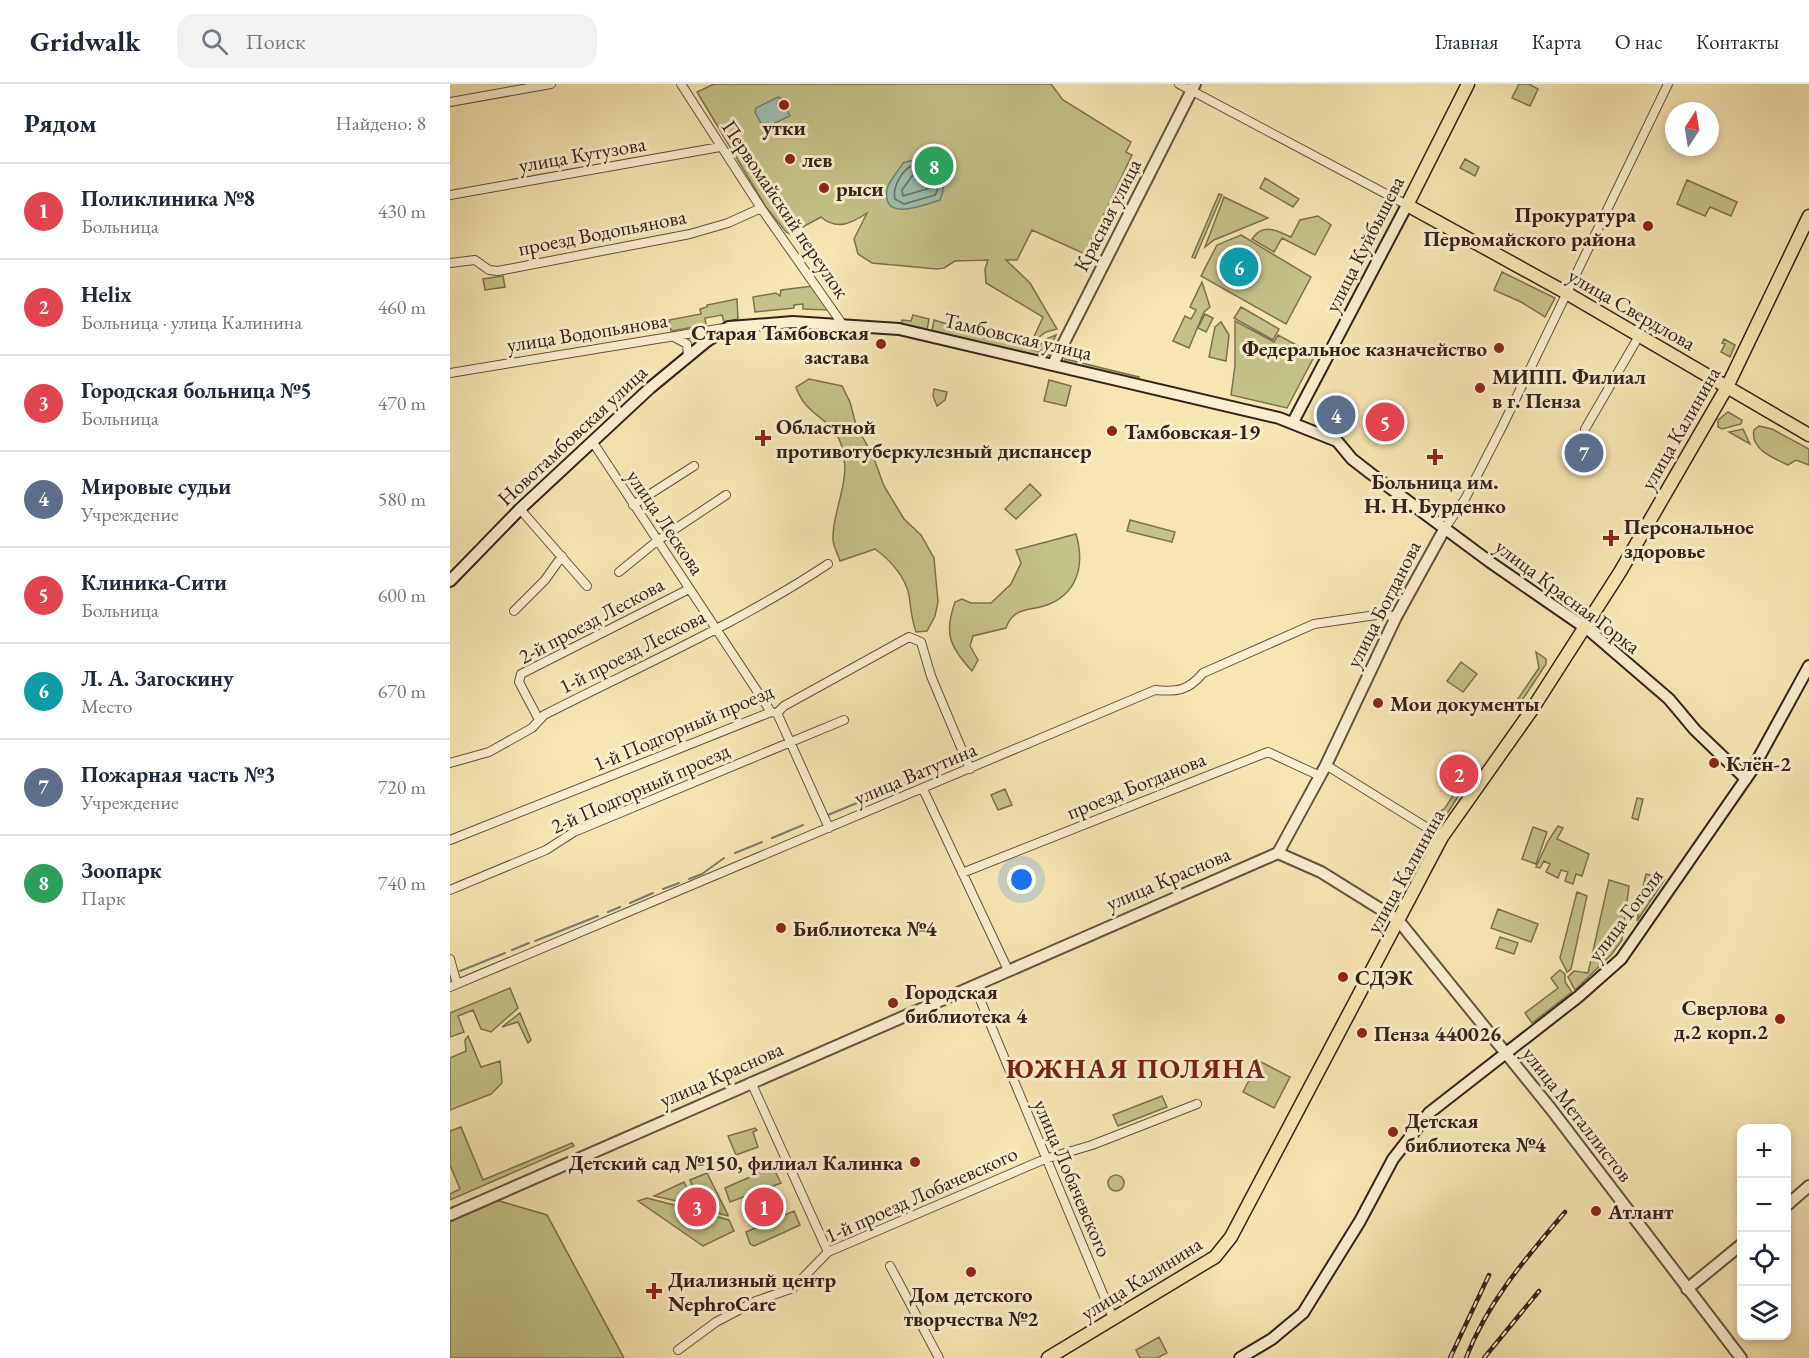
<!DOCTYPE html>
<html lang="ru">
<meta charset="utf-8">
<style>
body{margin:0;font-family:"EB Garamond",serif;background:#f2f2f3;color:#1f2937}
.controls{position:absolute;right:18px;bottom:18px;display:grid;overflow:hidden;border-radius:12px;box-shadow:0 3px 9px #0003}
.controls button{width:54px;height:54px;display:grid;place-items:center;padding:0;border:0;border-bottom:2px solid #e0e1e3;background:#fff;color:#1f2937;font:30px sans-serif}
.compass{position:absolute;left:1215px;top:18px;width:54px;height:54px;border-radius:50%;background:#fff;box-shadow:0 3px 9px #0003;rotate:12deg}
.you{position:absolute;left:572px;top:796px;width:21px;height:21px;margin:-15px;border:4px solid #fff;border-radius:50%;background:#1a73e8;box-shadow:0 0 0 9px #1a73e833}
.badge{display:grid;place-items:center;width:39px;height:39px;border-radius:50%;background:#8f2418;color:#fff;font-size:20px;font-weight:700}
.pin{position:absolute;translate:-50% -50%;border:3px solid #fff;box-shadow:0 2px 6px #0006}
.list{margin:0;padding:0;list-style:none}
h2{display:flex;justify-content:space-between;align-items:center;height:78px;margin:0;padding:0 24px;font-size:26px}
h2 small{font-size:20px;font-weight:400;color:#747a83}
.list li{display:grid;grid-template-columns:39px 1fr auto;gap:18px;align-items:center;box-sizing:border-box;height:96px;padding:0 24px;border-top:2px solid #e0e1e3}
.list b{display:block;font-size:22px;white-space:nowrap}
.list p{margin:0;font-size:20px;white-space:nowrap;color:#747a83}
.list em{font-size:20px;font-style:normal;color:#747a83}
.icon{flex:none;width:33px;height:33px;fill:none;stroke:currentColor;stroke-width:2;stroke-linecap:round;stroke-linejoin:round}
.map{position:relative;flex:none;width:1359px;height:1274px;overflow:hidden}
header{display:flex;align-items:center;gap:36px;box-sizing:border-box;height:84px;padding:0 30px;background:#fff;border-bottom:2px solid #e0e1e3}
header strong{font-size:28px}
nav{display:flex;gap:33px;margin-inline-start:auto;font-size:21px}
.search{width:420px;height:54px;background:#f2f2f3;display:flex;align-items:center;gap:15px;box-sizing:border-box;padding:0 21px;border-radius:18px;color:#747a83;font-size:22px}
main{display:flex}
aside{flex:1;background:#fff}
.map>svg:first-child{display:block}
.green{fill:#c3c288;stroke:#7d7251;stroke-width:1.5}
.water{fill:#9dbfaf;stroke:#748073;stroke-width:1.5}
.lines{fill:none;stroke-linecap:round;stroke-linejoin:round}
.shore{stroke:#6a7064;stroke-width:1.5}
.stream{stroke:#748073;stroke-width:2}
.minor-casing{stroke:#675340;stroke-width:10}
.tertiary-casing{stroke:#675340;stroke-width:14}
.secondary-casing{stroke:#37221a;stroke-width:14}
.primary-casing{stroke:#37221a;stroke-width:15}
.minor{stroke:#faeece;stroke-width:8}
.tertiary{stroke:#faeece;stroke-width:10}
.secondary{stroke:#faeece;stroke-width:10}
.primary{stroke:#f7e5b3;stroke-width:12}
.rail-casing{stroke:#37221a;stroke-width:4.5}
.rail{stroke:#faeece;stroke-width:2;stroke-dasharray:7;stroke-linecap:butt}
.poi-dot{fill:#8f2418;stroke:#faeece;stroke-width:2}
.labels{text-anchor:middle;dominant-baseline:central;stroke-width:6;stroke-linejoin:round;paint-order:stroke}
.poi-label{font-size:21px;font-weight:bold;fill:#37221a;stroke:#faeece;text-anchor:start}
.street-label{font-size:21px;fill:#37221a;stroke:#faeece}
.district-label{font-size:27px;font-weight:bold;letter-spacing:1.5px;fill:#7a1f14;stroke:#faeece}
</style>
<header>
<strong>Gridwalk</strong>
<div class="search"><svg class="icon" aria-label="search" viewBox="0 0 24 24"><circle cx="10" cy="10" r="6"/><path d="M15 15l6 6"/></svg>Поиск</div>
<nav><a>Главная</a><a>Карта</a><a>О нас</a><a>Контакты</a></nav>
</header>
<main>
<aside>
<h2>Рядом<small>Найдено: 8</small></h2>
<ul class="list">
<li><span class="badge" style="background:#e0444e">1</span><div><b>Поликлиника №8</b><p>Больница</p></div><em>430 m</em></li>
<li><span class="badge" style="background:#e0444e">2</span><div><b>Helix</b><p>Больница · улица Калинина</p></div><em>460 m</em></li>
<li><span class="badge" style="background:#e0444e">3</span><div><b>Городская больница №5</b><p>Больница</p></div><em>470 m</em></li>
<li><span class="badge" style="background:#5c6f8a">4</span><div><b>Мировые судьи</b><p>Учреждение</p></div><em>580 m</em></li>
<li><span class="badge" style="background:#e0444e">5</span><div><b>Клиника-Сити</b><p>Больница</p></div><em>600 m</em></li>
<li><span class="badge" style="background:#0f9aa8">6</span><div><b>Л. А. Загоскину</b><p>Место</p></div><em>670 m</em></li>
<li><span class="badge" style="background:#5c6f8a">7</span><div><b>Пожарная часть №3</b><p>Учреждение</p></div><em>720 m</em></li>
<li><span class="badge" style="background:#2e9e5b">8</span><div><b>Зоопарк</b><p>Парк</p></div><em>740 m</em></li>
</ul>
</aside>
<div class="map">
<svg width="1359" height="1274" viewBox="0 0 1359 1274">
<rect width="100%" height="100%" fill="#f7e5b3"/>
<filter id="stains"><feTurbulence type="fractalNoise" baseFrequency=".00333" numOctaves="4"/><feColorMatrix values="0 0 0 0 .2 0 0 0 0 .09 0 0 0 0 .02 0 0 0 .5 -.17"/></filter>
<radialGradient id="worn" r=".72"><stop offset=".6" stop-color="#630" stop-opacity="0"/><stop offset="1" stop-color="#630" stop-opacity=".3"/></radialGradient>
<path class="green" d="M 264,0 L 601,0 L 613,16 L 681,58 L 676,68 L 682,71 L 635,170 L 582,146 L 567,176 L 556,176 L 580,199 L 607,245 L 596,248 L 581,259 L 593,233 L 536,199 L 535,185 L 538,176 L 505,177 L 494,184 L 487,185 L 422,179 L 408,170 L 404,155 L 417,129 C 402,139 387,147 371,133 L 340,150 L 336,148 L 316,123 L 247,8 Z
M 1069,0 L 1079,0 L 1088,5 L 1080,22 L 1062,14 Z
M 1015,75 L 1029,83 L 1025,92 L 1010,84 Z
M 815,94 L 849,115 L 843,123 L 810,104 Z
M 1237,96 L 1287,118 L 1281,132 L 1260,123 L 1255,132 L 1227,120 Z
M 769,110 L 772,111 L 745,174 L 742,173 Z
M 774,113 L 818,134 L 764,156 L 755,163 Z
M 868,132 L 881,141 L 865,171 L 832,154 L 824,168 L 802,155 C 813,138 827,147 841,153 L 850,136 Z
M 791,151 L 861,193 L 836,240 L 751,192 L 767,161 Z
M 1052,188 L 1105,214 L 1095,233 L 1071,218 L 1044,206 Z
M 53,192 L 55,203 L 35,206 L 33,195 Z
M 752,198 L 760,223 L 754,228 L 739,264 L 723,257 L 735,232 L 741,235 L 746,226 L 740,223 Z
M 363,202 L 378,226 L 353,225 L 353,220 L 344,221 L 344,224 L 305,228 L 303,213 L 326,209 L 330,212 L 331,206 Z
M 287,215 L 288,235 L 274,238 L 272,231 L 255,234 L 256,241 L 221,247 L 219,236 L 251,230 L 250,225 L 257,223 L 257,221 Z
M 791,223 L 829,245 L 823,256 L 784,234 Z
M 755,230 L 763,234 L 756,248 L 748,244 Z
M 463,231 L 479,235 L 477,246 L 451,241 L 452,236 L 461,237 Z
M 484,236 L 600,271 L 595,273 L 482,247 Z
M 785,237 L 824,258 L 828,251 L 865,271 L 837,324 L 781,311 L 785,282 Z
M 771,238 L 779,251 L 776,277 L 759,273 L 765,243 Z
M 606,251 L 598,268 L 586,265 L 594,256 Z
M 1274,255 L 1285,261 L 1280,273 L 1271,268 L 1275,260 L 1272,259 Z
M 615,275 L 689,293 L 686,296 L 615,278 Z
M 359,295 L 392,302 L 400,318 L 406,341 L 423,372 L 434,402 L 454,435 L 471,451 L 484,474 L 488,518 L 485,532 L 477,547 L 466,548 C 461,533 461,525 459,511 C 455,492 439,475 425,465 L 390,477 C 388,470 383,462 383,455 C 382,426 402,397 392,363 C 383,332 356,334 346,303 Z
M 599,296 L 621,302 L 616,322 L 594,317 Z
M 484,305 L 497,308 L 495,316 L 487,322 L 483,312 Z
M 1278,328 L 1292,336 L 1291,340 L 1272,345 L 1268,343 L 1268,336 Z
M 1309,342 L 1322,345 L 1359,365 L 1359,381 L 1346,376 L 1338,381 C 1323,374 1300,365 1304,346 Z
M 1293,345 L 1300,360 L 1279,348 Z
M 580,400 L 591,411 L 566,435 L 555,425 Z
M 680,436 L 725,448 L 722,458 L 677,447 Z
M 626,450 C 635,481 628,511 594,522 C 576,527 563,524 556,544 L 523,552 L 520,562 L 528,576 L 522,587 C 499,562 494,549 505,518 L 512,515 L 521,519 L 541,519 L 561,500 L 571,479 L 566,466 Z
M 1086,568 L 1096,575 L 1096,580 L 1067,624 L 1063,622 L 1089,584 Z
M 1011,578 L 1027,590 L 1013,608 L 997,597 Z
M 1019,687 L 1023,689 L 995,733 L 991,736 L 986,734 L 985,731 L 995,724 Z
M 555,705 L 562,721 L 548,726 L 541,711 Z
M 1187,714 L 1193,715 L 1188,736 L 1182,734 Z
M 1108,742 L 1113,744 L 1107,755 L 1139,770 L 1132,792 L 1126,790 L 1123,800 L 1115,797 L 1118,788 L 1111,786 L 1108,794 L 1096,788 L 1100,780 L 1094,777 L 1090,784 L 1086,783 L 1098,757 Z
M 1083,743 L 1097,748 L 1086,780 L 1072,775 Z
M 1196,790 L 1215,795 L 1187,837 L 1192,808 L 1197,809 L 1198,804 L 1193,803 Z
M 1159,796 L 1179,802 L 1172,856 L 1162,870 L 1125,906 L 1118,893 L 1124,887 L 1138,889 Z
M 1127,808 L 1137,812 L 1121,885 L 1117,888 L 1110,874 Z
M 1048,825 L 1088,840 L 1081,858 L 1041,844 Z
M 1050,853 L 1068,859 L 1064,870 L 1046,864 Z
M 1110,886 L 1115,890 L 1115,898 L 1122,908 L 1082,939 L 1075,929 L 1108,904 L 1101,894 Z
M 60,904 L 68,924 L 41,948 L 31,945 L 23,926 L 8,932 L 14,948 L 0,953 L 0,929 Z
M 70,929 L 81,956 L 78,959 L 68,938 L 52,943 Z
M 18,952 L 31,983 L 50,977 L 52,999 L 41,1010 L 0,1026 L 0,974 L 16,967 L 15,956 Z
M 809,977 L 840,993 L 824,1024 L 793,1008 Z
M 712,1012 L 717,1023 L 668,1042 L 663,1031 Z
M 11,1043 L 33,1096 L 122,1059 L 124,1062 L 0,1116 L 0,1110 L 10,1105 L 0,1081 L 0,1047 Z
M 305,1044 L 307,1046 L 303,1048 L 308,1063 L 286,1071 L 278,1052 Z
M 323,1083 L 331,1099 L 280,1118 L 275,1104 Z
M 257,1089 L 278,1131 L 278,1132 L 261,1127 L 255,1115 L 248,1115 L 240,1096 Z
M658 1099a8 8 0 1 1 16 0a8 8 0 1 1-16 0Z
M 234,1098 L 243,1117 L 240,1120 L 204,1112 Z
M 197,1114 L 239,1125 L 246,1137 L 261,1131 L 279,1136 L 284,1147 L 253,1162 L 188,1117 Z
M 46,1116 L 97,1131 L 174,1274 L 0,1274 L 0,1136 Z
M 344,1127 L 350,1141 L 304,1162 L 300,1160 L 296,1148 Z
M 709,1253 L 717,1269 L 707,1274 L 690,1274 L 686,1266 Z"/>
<path class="water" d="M 328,13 L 332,15 L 340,32 L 318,42 L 312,41 L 305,28 L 306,24 Z
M 470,74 C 488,83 499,97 490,116 C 474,121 428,140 438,102 C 441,95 449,86 453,79 Z"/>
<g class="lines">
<path class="shore" d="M 463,81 C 478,79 494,98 485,111 L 454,120 L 445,115 C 442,103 452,86 463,81 Z
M 465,88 L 473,91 L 480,104 L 453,112 L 452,106 Z"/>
<path class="stream" d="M 378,731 L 460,697
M 322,754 L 353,741
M 285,769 L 312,758
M 239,795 L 252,790 L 274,774
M 213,805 L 229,799
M 180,819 L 203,809
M 158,828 L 170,823
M 85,857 L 148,832
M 62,866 L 79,859
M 10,887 L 55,869"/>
<g class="minor-casing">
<path id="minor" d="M 231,0 L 311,124 L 393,241
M 729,0 L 957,121
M 0,18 L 101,0
M 0,111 L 270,63
M 0,179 L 25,176 L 39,186 L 48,187 L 240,150 L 278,139 L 311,124
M 224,253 L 237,260 L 238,273
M 0,289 L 274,244
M 1135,345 L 1189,252
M 142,357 L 321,628
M 183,421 L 244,382
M 70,425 L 137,502
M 995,444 L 1015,415 L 1052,343 L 1218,0
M 169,488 L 207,457 L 276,411
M 64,527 L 95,496 L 112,472
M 327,629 L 379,744
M 89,636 L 69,598 L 71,590 L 239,505
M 0,679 L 39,668 L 82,644 L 94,631 C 190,582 289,539 378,480
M 876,681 L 992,753
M 473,705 L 558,886
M 0,756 L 321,628 L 327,629 L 334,622 L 459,553 L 471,558 L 481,592 L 520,685
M 512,789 L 818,668 L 870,692
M 0,806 L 96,766 L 124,748 L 394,636
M 0,875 L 7,900
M 524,901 L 663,1234
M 0,903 L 705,606 C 727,608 738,607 753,589 L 864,540 L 933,530 L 946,533
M 301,998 L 378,1168
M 440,1182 L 489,1274
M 228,1266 L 266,1238 L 306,1217 L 343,1204 L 378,1168 L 595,1075 L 642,1061 L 747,1020"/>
</g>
<g class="tertiary-casing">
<path id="tertiary" d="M 603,280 L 745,0
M 828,769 L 871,788 L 948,836 L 1101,1025 L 1291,1274
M 828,769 L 876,681 L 946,533 L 995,444
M 1336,1122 L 1359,1102
M 0,1131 L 828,769
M 1237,1205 L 1292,1160"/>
</g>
<g class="secondary-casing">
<path id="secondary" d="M 843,338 L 957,121
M 0,497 L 70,425 L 200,304 L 257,257 L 279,243 L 343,238 L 449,245 L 829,334 L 887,357 L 902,375 L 920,389 L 1040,478 L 1140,547 L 1219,615 L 1245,646 L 1296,695
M 790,1274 L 822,1255 L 853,1229 L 910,1137 L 943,1075 L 979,1029 L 1128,913 L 1171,875 L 1302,686 L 1359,582"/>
</g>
<g class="primary-casing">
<path id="primary" d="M 1018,0 L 957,121 L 1113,207 L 1359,351
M 598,1274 L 765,1173 L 781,1153 L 992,753 L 1081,627 L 1170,488 L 1277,303 L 1359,132"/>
</g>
<use href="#minor" class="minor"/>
<use href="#tertiary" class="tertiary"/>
<use href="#secondary" class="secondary"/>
<use href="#primary" class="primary"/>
<g class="rail-casing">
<path id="rail" d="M 1000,1274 L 1039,1191
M 1016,1274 C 1038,1217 1076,1174 1115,1128
M 1034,1274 L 1089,1207"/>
</g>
<use href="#rail" class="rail"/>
</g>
<g class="poi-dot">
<circle cx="334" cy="21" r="6"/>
<circle cx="340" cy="75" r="6"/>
<circle cx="374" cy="104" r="6"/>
<circle cx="1198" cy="142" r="6"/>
<circle cx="431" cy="260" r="6"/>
<circle cx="1049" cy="264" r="6"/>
<circle cx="1030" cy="304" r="6"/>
<circle cx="662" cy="347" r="6"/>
<path d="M310 345h6v6h6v6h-6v6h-6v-6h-6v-6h6z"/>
<path d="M982 364h6v6h6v6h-6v6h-6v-6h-6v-6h6z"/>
<path d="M1158 445h6v6h6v6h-6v6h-6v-6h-6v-6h6z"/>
<circle cx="928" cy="619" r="6"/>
<circle cx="1264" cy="679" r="6"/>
<circle cx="331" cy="844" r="6"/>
<circle cx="893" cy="893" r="6"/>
<circle cx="443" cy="919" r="6"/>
<circle cx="1330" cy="935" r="6"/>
<circle cx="912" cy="949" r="6"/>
<circle cx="943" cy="1048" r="6"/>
<circle cx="465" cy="1078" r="6"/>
<circle cx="1146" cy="1127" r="6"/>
<circle cx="521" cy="1188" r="6"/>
<path d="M201 1198h6v6h6v6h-6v6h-6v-6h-6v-6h6z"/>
</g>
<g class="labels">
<g class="poi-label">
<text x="334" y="43" text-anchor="middle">утки</text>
<text x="352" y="75">лев</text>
<text x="386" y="104">рыси</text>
<text x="1186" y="130" text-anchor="end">Прокуратура<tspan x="1186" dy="24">Первомайского района</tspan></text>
<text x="419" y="248" text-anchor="end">Старая Тамбовская<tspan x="419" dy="24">застава</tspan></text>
<text x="1037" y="264" text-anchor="end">Федеральное казначейство</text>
<text x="1042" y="292">МИПП. Филиал<tspan x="1042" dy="24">в г. Пенза</tspan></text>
<text x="326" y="342">Областной<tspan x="326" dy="24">противотуберкулезный диспансер</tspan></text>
<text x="674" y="347">Тамбовская-19</text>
<text x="985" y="397" text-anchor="middle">Больница им.<tspan x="985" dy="24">Н. Н. Бурденко</tspan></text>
<text x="1174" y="442">Персональное<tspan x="1174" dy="24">здоровье</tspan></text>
<text x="940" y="619">Мои документы</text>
<text x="1276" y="679">Клён-2</text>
<text x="343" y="844">Библиотека №4</text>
<text x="905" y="893">СДЭК</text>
<text x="455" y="907">Городская<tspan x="455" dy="24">библиотека 4</tspan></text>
<text x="1318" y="923" text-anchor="end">Сверлова<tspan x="1318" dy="24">д.2 корп.2</tspan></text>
<text x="924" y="949">Пенза 440026</text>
<text x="955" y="1036">Детская<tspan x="955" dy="24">библиотека №4</tspan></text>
<text x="453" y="1078" text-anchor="end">Детский сад №150, филиал Калинка</text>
<text x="1158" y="1127">Атлант</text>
<text x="218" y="1195">Диализный центр<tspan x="218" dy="24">NephroCare</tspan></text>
<text x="521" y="1210" text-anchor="middle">Дом детского<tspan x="521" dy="24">творчества №2</tspan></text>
</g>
<g class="street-label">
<text transform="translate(132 70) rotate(-10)">улица Кутузова</text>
<text transform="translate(336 125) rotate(56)">Первомайский переулок</text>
<text transform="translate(657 131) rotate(-63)">Красная улица</text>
<text transform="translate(152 148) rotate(-11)">проезд Водопьянова</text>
<text transform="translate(914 160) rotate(-63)">улица Куйбышева</text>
<text transform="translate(1182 225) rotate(30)">улица Свердлова</text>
<text transform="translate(137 248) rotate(-9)">улица Водопьянова</text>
<text transform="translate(568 252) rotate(13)">Тамбовская улица</text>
<text transform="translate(1230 344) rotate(-60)">улица Калинина</text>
<text transform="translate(122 351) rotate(-43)">Новотамбовская улица</text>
<text transform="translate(216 438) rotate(56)">улица Лескова</text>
<text transform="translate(1118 512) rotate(37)">улица Красная Горка</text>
<text transform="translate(933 520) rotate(-63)">улица Богданова</text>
<text transform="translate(141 536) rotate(-28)">2-й проезд Лескова</text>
<text transform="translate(182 567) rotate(-27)">1-й проезд Лескова</text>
<text transform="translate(233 643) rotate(-23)">1-й Подгорный проезд</text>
<text transform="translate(465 689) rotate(-23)">улица Ватутина</text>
<text transform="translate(686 701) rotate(-22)">проезд Богданова</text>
<text transform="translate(190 704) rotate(-24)">2-й Подгорный проезд</text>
<text transform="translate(955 787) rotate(-61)">улица Калинина</text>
<text transform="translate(718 794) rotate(-23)">улица Краснова</text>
<text transform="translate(1175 831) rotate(-53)">улица Гоголя</text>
<text transform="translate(271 990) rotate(-24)">улица Краснова</text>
<text transform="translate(1128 1030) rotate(52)">улица Металлистов</text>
<text transform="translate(623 1094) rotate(67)">улица Лобачевского</text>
<text transform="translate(471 1110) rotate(-24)">1-й проезд Лобачевского</text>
<text transform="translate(691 1194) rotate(-32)">улица Калинина</text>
</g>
<g class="district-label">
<text x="686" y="984">ЮЖНАЯ ПОЛЯНА</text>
</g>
</g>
<rect width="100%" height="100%" filter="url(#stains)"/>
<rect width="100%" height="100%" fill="url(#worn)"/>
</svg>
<div class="controls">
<button>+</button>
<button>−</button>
<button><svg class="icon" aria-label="locate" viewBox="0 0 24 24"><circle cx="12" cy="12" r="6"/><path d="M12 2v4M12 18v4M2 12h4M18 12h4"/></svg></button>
<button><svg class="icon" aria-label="layers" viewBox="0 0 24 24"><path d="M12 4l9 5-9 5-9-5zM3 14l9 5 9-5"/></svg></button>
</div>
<svg class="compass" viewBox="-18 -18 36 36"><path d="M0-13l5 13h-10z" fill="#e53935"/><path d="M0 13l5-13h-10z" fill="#747a83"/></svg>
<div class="you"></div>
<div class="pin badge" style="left:314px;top:1123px;background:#e0444e">1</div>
<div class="pin badge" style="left:1009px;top:690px;background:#e0444e">2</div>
<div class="pin badge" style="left:247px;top:1123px;background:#e0444e">3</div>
<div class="pin badge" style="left:886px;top:331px;background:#5c6f8a">4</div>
<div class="pin badge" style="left:935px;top:338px;background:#e0444e">5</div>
<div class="pin badge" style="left:789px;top:183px;background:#0f9aa8">6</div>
<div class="pin badge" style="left:1134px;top:369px;background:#5c6f8a">7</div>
<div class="pin badge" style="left:484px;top:82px;background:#2e9e5b">8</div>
</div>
</main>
